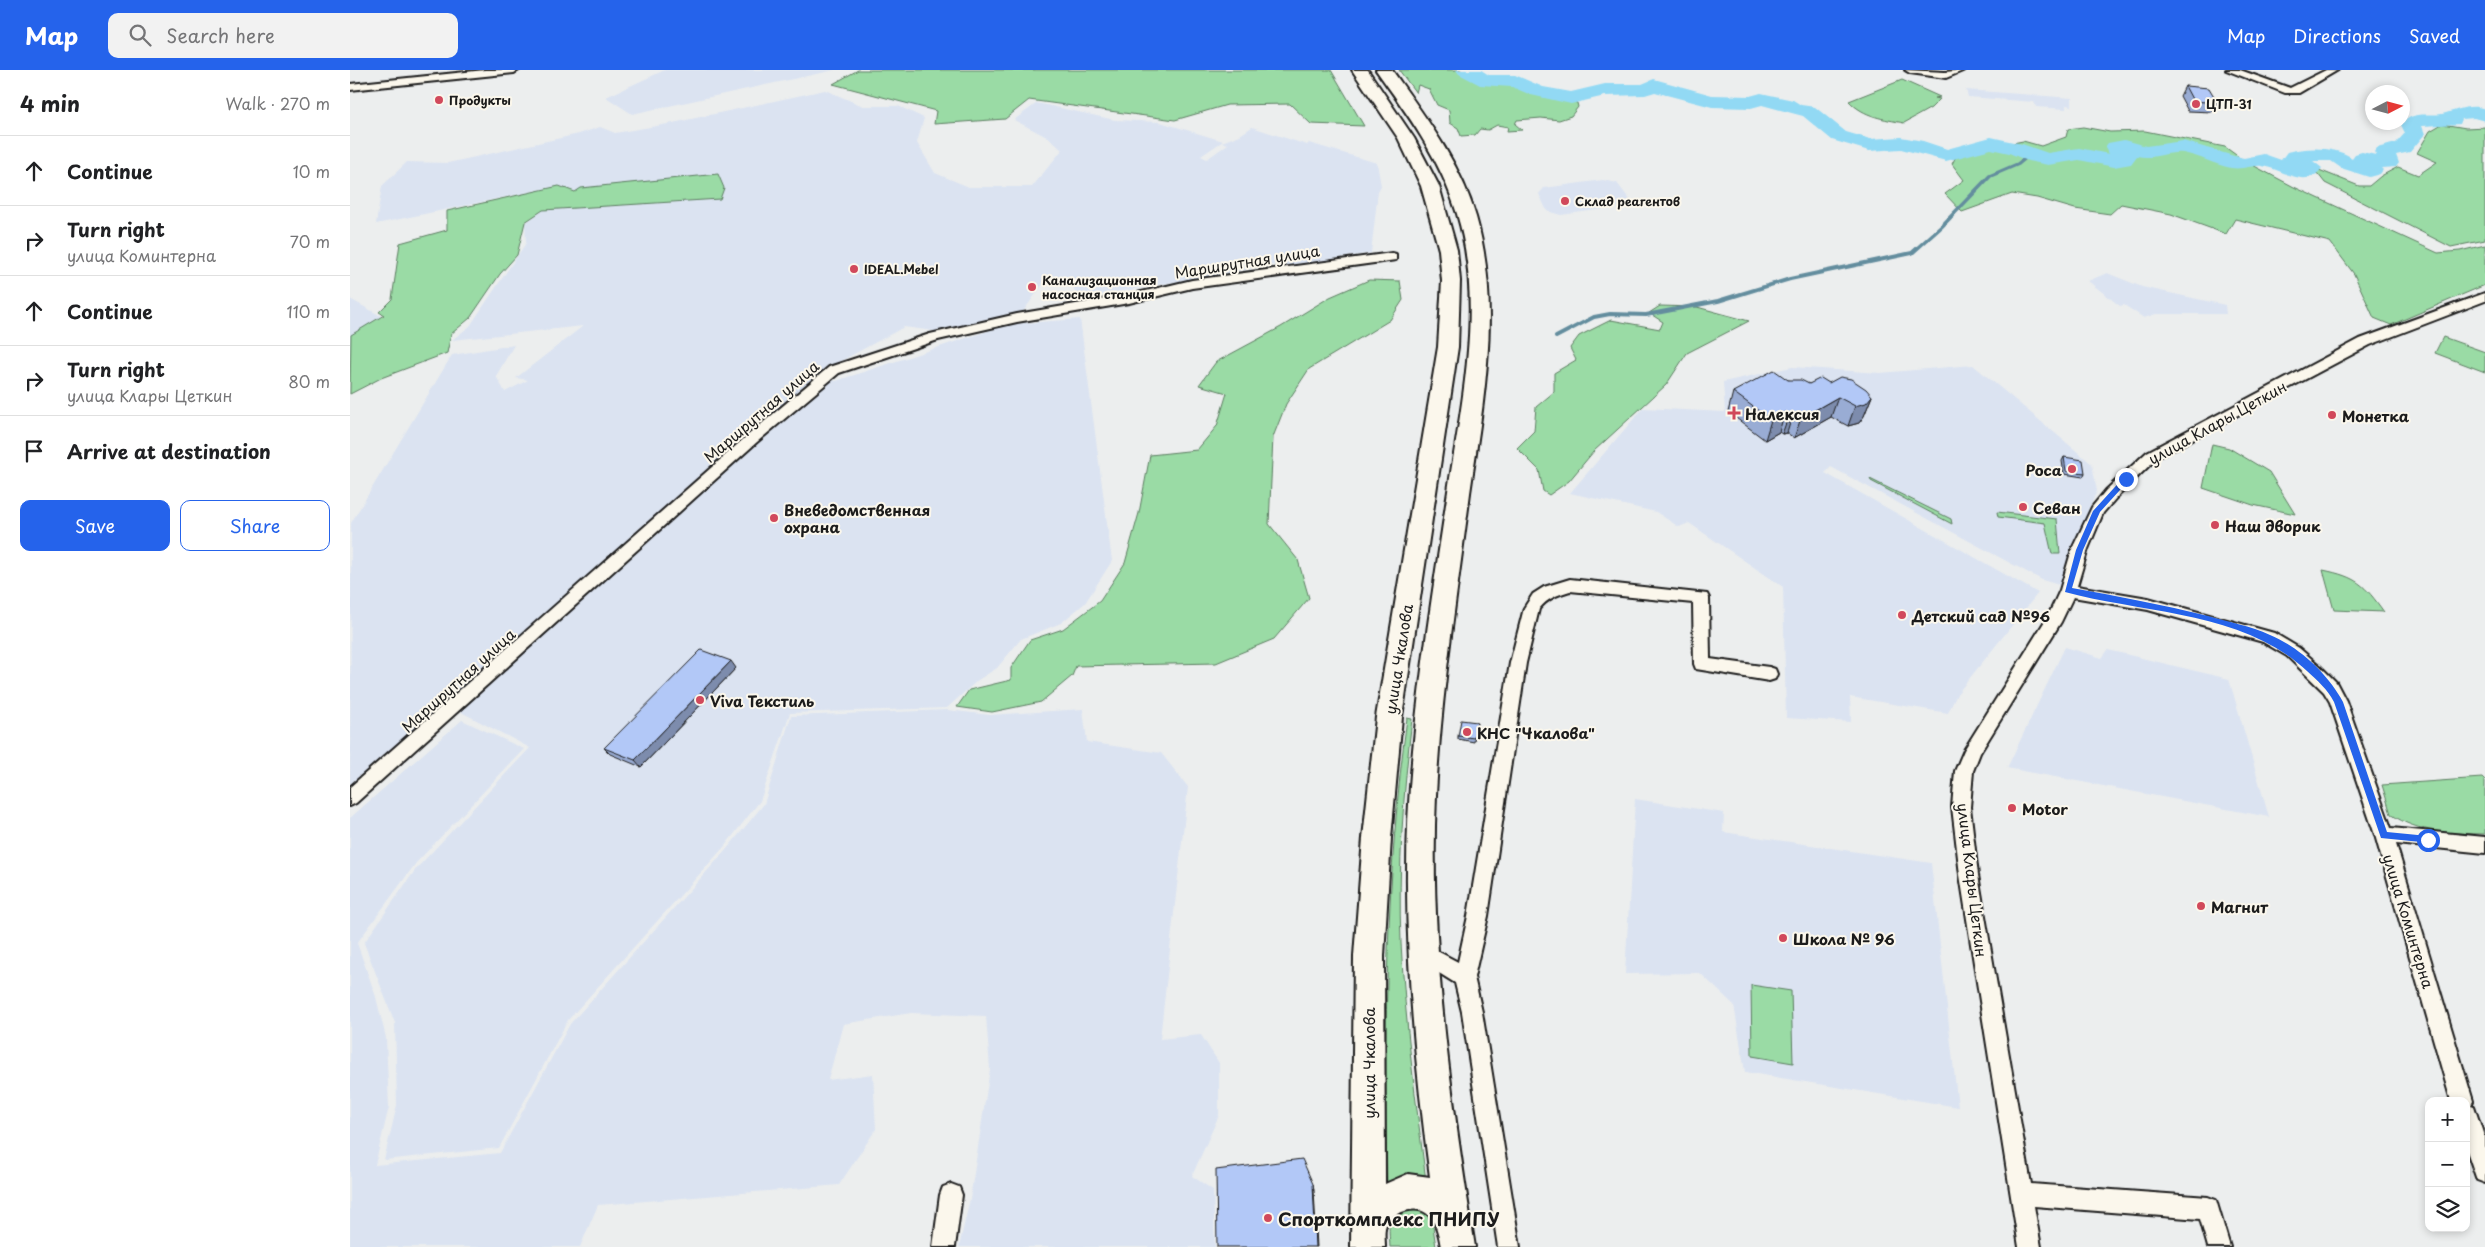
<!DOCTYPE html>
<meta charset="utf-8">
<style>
body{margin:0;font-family:"Playpen Sans",sans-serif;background:#f2f2f2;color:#202124}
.controls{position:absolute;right:15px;bottom:15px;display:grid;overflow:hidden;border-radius:10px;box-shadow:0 2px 8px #0003}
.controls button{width:45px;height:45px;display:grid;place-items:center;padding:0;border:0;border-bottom:1px solid #e0e0e0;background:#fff;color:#202124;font:25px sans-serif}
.compass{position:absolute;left:2015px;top:15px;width:45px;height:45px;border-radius:50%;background:#fff;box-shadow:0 2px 8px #0003;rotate:84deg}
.stop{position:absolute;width:15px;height:15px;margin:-11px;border:4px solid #2563eb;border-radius:50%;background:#fff}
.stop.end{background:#2563eb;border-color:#fff;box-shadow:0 1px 5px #0008}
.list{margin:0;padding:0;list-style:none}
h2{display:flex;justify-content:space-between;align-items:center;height:65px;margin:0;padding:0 20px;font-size:21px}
h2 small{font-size:16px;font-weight:400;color:#757577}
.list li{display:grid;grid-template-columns:32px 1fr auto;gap:15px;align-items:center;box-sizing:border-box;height:70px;padding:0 20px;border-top:1px solid #e0e0e0}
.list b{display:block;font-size:19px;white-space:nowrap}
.list p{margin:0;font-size:16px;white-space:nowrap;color:#757577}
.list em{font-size:16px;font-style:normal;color:#757577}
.actions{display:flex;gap:10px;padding:15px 20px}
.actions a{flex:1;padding:11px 0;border:1px solid #2563eb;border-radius:10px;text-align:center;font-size:18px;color:#2563eb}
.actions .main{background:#2563eb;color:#fff}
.icon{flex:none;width:28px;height:28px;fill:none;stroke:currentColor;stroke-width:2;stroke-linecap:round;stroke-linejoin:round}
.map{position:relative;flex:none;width:2135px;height:1177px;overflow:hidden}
header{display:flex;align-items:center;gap:30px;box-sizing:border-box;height:70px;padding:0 25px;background:#2563eb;color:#fff}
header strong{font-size:24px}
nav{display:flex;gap:28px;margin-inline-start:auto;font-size:18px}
.search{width:350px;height:45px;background:#f2f2f2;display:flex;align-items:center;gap:12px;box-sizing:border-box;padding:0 18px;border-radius:10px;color:#757577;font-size:19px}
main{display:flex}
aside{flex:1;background:#fff}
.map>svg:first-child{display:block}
.built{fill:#dbe3f1}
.green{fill:#9adba5;stroke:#5b7c60}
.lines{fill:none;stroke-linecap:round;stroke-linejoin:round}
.stream{stroke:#638d9e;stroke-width:4}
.river{fill:#92d9f4;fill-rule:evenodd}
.street-casing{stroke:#1c1c1c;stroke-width:4}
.primary-casing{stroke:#1c1c1c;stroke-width:4}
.street{fill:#fbf7ec;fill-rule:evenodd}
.primary{fill:#fbf7ec;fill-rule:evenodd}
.wall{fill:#99acd4;stroke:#1c1c1c}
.shaded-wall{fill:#7d8cad;stroke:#1c1c1c}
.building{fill:#b2c8f7;stroke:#1c1c1c}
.route{fill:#2563eb}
.poi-dot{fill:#d1495b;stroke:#fbf7ec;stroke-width:2}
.labels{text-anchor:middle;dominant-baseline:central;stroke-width:4;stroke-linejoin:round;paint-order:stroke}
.far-poi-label{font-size:12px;font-weight:bold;fill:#1c1c1c;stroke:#fbf7ec;text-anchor:start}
.street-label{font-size:15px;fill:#1c1c1c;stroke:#fbf7ec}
.poi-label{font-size:15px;font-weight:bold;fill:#1c1c1c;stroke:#fbf7ec;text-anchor:start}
.near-poi-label{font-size:18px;font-weight:bold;fill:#1c1c1c;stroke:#fbf7ec;text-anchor:start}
</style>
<header>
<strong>Map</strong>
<div class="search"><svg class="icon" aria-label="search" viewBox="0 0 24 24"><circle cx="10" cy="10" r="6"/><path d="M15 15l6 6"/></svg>Search here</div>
<nav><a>Map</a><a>Directions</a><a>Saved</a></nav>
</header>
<main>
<aside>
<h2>4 min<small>Walk · 270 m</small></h2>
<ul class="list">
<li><svg class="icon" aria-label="ahead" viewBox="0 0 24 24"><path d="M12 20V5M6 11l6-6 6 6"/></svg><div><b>Continue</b></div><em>10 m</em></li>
<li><svg class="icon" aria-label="right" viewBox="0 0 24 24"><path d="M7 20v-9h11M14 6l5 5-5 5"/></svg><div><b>Turn right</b><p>улица Коминтерна</p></div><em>70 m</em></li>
<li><svg class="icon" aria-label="ahead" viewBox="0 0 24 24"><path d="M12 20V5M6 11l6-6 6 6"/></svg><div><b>Continue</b></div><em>110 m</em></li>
<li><svg class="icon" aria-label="right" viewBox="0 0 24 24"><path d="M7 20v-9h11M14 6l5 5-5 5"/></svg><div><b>Turn right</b><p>улица Клары Цеткин</p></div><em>80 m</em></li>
<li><svg class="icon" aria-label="arrive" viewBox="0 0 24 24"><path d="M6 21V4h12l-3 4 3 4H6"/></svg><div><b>Arrive at destination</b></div></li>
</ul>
<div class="actions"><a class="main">Save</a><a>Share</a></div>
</aside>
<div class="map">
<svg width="2135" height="1177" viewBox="0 0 2135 1177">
<rect width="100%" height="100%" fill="#eceeee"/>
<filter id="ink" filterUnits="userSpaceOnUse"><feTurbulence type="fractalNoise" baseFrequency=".02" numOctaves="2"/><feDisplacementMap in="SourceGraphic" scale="10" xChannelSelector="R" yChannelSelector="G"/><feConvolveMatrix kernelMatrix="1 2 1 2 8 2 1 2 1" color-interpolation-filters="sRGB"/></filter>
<g filter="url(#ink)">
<path class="built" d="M 315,0 L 485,0 L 282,44 L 256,27 Z
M 475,20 L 513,36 L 548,36 L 574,48 L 567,73 L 585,103 L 619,117 L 682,117 L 712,80 L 699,68 L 664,50 L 687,33 L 765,50 L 810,52 L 873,71 L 851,86 L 857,89 L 878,74 L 872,72 L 890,65 L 902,57 L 957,75 L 959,73 L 1027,93 L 1031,116 L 1028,121 L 1021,183 L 935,197 L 933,193 L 727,229 L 722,213 L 698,207 L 672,243 L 591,262 L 554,257 L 465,305 L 486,311 L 659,254 L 730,249 L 762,491 L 735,533 L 711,553 L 671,569 L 647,598 L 628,610 L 597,638 L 440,643 L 410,731 L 374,777 L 218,950 L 149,1078 L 34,1090 L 47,1035 L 45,953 L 14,873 L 66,799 L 180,678 L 94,633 L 0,720 L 1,453 L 102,285 L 164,275 L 146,306 L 155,322 L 178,310 L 166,308 L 233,256 L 102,270 L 120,256 L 176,173 L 175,153 L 193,140 L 369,129 L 225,122 L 209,116 L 26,154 L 32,116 L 57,92 L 98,93 L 229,64 L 250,57 L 265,63 L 318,54 Z
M 1616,20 L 1722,28 L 1722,36 L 1716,35 L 1716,39 L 1686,37 L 1684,32 L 1618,27 Z
M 1253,110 L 1267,113 L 1280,130 L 1274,136 L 1211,145 L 1197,141 L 1189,124 L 1194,118 Z
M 1757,203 L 1792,217 L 1875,235 L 1876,244 L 1806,244 L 1794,248 L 1774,235 L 1770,236 L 1738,211 Z
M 0,229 L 31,246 L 0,287 Z
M 1623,295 L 1742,394 L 1747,421 L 1730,459 L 1713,516 L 1692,510 L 1481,397 L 1475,403 L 1688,523 L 1607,624 L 1598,643 L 1500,627 L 1501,652 L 1436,648 L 1433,517 L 1339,453 L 1329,457 L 1306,442 L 1220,423 L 1293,338 L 1375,342 L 1373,312 L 1442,297 L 1530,303 Z
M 1715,577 L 1752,588 L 1758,580 L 1879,609 L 1919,747 L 1657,698 Z
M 733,639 L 737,672 L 811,683 L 838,717 L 810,969 L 851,965 L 869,993 L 869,1045 L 842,1106 L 863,1120 L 865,1177 L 609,1177 L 620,1129 L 640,999 L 636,946 L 561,943 L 493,954 L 478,1010 L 523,1004 L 526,1059 L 489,1115 L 248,1135 L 230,1177 L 0,1177 L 0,748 L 112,650 L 174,679 L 66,793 L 7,873 L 26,927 L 36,968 L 39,1037 L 25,1095 L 150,1083 L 220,954 L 376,780 L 414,734 L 441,646 L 597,640 L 640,645 Z
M 1285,729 L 1374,743 L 1373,762 L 1581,793 L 1608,1037 L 1395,1002 L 1384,935 L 1350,903 L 1275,904 Z"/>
<path class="green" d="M 508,0 L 981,0 L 1014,56 L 961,54 L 940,34 L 877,35 L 825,50 L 679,30 L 655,49 L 584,54 L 586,41 L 483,14 Z
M 1049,0 L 1110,0 L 1122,3 L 1128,11 L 1166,13 L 1186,22 L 1227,33 L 1228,37 L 1221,46 L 1209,50 L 1191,48 L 1167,50 L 1165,54 L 1172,60 L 1157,61 L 1158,57 L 1147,55 L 1138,60 L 1130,59 L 1125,65 L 1111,66 L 1108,58 L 1100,53 L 1099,40 L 1087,35 L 1079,19 L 1068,15 L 1066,23 Z
M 1552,10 L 1590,27 L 1585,28 L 1590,29 L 1581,38 L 1554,53 C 1534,49 1514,47 1499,31 Z
M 2092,54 L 2116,58 L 2135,57 L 2135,170 L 2101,177 L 1975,113 L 1968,104 L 1963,102 L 1964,98 L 2009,116 L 2019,116 L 2031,106 L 2048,97 L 2068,105 L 2087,92 L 2067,83 L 2080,61 Z
M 1733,57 L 1760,62 L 1795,61 L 1875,77 L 1893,90 L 1944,117 L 2088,183 L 2110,181 L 2135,175 L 2135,215 L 2041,255 L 2024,248 L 2004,204 L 1980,172 L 1885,149 L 1876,164 L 1821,144 L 1771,134 L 1760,144 L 1725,139 L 1687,128 L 1662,124 L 1612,142 L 1595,124 L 1614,110 L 1602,94 L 1611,77 L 1642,77 L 1673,71 L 1691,76 L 1716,67 L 1718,59 Z
M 368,104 L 374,118 L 370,129 L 193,140 L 175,152 L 167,185 L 150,204 L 120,248 L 101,264 L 97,283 L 31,308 L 0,324 L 1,265 L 34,245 L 29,242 L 42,229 L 50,173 L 97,160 L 97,141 L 209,116 L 225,122 L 231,118 Z
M 1019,210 L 1050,211 L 1053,230 L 1040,250 L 959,299 L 936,334 L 923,367 L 919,454 L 948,490 L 959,528 L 924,569 L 866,593 L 726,596 L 722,606 L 691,632 L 642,642 L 607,637 L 619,620 L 661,610 L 661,598 L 680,570 L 713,559 L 750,531 L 775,493 L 789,443 L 800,385 L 847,380 L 867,356 L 877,323 L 849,315 L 866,292 L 931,257 L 980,227 Z
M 1310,236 L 1347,237 L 1399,251 L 1337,283 L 1316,315 L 1244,381 L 1219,411 L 1199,425 L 1193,421 L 1189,400 L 1167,378 L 1184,361 L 1186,337 L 1204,322 L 1204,303 L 1226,290 L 1220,278 L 1229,266 L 1261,250 L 1310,259 L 1313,252 L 1299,243 Z
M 2093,267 L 2135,282 L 2135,302 L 2085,283 Z
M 1862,374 L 1879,378 L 1919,402 L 1945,444 L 1903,435 L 1853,418 Z
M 1520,409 L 1601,449 L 1602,454 L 1521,411 Z
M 1647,442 L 1707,449 L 1710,484 L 1702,484 L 1695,453 L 1648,447 Z
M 1973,500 C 2007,507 2014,514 2034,542 L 1984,540 Z
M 1057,648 L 1062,649 C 1053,723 1048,798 1051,873 C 1055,952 1066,1032 1076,1111 L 1037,1115 C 1034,958 1036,804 1057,648 Z
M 2132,708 L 2135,711 L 2135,764 C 2104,763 2068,764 2041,744 L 2032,715 Z
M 1401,915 L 1441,921 L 1443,993 L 1402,986 Z
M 1053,1134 L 1077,1140 L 1082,1150 L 1086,1177 L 1040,1177 C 1039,1155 1036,1150 1053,1134 Z"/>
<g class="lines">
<path class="stream" d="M 1206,267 L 1244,247 L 1260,244 L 1296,245 L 1368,231 L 1440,209 L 1562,183 L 1591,157 L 1640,106 L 1668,94 L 1680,84"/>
<path class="river" d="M 1106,0 L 1131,0 L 1139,5 L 1165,5 L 1193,17 L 1221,22 L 1255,14 L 1292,14 L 1304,9 L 1362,25 L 1400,26 L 1411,23 L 1443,30 L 1451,35 L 1465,37 L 1496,62 L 1520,69 L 1551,67 L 1573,71 L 1597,79 L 1641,67 L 1672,74 L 1698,83 L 1729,78 L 1759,84 L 1755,77 L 1758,73 L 1774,70 L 1796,76 L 1833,71 L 1884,86 L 1894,88 L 1914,84 L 1931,90 L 1937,82 C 1957,77 1985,76 2002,88 L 2005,84 L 2012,82 L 2026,85 L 2024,82 L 2027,78 L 2046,73 L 2055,63 L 2051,55 C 2062,40 2077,46 2092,44 C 2107,41 2119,33 2135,39 L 2135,51 L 2124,48 L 2112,49 L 2110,54 L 2072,56 L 2075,64 L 2060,82 L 2046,85 L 2049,93 L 2046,97 L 2031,98 L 2033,100 L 2030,104 L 2019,107 L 1991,98 L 1981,91 L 1963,91 L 1972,98 C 1956,121 1931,98 1912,96 C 1902,95 1893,100 1881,98 C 1865,95 1850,86 1833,83 C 1818,81 1803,90 1787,86 L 1781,94 L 1764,97 L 1729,90 L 1698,95 L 1678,91 L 1659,83 L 1641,79 L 1596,91 L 1551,79 L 1519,81 L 1482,70 L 1453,46 L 1412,35 L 1401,38 L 1362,37 L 1305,22 L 1295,25 L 1255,26 L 1221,34 L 1181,25 L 1162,17 L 1130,15 L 1109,4 Z"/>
<g class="street-casing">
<path id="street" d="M 135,0 L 169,0 L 164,3 L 0,20 L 0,14 Z
M 1555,0 L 1595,2 L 1615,0 L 1596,8 L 1560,3 Z
M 1876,0 L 1890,0 L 1940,18 L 1976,0 L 1988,0 L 1949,23 L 1935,23 Z
M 1042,183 L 1046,184 L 1046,190 L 842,218 L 779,233 L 667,252 L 588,270 L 489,303 L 407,372 L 6,733 L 0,736 L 0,717 L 397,366 L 479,297 L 580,264 L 667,244 L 779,225 L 842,210 Z
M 2135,223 L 2135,231 L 2020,275 L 1807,388 L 1766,428 L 1753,443 L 1738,479 L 1727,516 L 1798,528 L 1924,563 L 1949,578 L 1970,596 L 1986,612 L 1996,631 L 2041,758 L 2135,767 L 2135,783 L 2046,774 L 2123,1031 L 2121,1035 L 2124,1036 L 2135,1069 L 2135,1113 L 2127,1110 L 2116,1078 L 2116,1031 L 2101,1031 L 2025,765 L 1980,632 L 1974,622 L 1937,586 L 1913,572 L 1798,540 L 1723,527 L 1711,552 L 1630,683 L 1623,701 L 1620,737 L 1628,805 L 1681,1114 L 1858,1127 L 1866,1130 L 1880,1177 L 1858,1177 L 1850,1149 L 1684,1136 L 1691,1177 L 1669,1177 L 1610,805 L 1602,737 L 1605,701 L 1614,680 L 1698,546 L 1710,520 L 1722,479 L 1742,437 L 1756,420 L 1797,382 L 2010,269 Z
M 1220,509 L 1357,524 L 1359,528 L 1360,589 L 1419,597 L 1425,599 L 1427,604 L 1425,609 L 1419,611 L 1346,599 L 1344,594 L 1343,533 L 1220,521 C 1207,525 1198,528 1189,539 L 1176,593 L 1138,846 L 1124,907 L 1132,942 L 1170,1177 L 1148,1177 L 1112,942 L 1105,913 L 1065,888 L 1062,882 L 1065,876 L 1072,873 L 1108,892 L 1118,846 L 1160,593 L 1174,538 L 1183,524 L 1194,517 Z
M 601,1114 L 609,1117 L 612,1125 L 605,1177 L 583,1177 L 590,1125 L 593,1117 Z"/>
</g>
<g class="primary-casing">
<path id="primary" d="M 1002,0 L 1018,0 L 1064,68 L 1089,116 L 1107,180 L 1110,211 L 1108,277 L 1052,647 L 1041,768 L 1034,886 L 1035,1114 L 1058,1104 L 1080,1107 C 1061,965 1049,823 1063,680 C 1071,593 1085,507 1098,421 C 1112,331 1134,233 1107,144 C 1091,90 1058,45 1026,0 L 1042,0 C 1074,45 1110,92 1126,147 C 1152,237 1133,333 1120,423 C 1107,523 1091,624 1086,725 C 1079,877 1101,1028 1125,1177 L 1091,1177 C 1087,1150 1077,1130 1047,1144 C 1041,1147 1037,1150 1035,1158 C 1034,1164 1035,1171 1035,1177 L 1001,1177 L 1004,886 L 1013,768 L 1026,647 L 1088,277 L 1092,211 L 1089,180 L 1071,116 L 1048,68 Z"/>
</g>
<use href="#street" class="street"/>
<use href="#primary" class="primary"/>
</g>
<path class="wall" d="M 1835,16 L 1868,33 L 1862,42 L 1838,41 L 1830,26 Z
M 1438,310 L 1459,314 L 1479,313 L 1522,326 L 1514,346 L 1509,353 L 1498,356 L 1481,347 L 1444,368 L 1437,363 L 1432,364 L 1429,362 L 1415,370 L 1378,342 L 1383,322 Z
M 1714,387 L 1735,403 L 1733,407 L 1714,404 L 1712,391 Z
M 386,598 L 291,697 L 260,684 L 254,678 Z
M 1127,652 L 1124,672 L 1108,669 L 1108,666 Z"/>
<path class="shaded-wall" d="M 1522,326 L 1514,346 L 1509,353 L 1498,356 L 1505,336 Z
M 1488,327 L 1481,347 L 1444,368 L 1451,348 Z
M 1435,342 L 1429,362 L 1415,370 L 1421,350 Z
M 1443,343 L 1437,363 L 1432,364 L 1439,345 Z
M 381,591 L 386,598 L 291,697 L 285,690 Z
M 963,1114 L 964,1120 L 967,1177 L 966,1177 Z"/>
<path class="building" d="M 1835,16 L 1859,18 L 1868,33 L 1843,31 Z
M 1424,300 L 1438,310 L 1451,310 L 1459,314 L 1471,308 L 1479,313 L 1490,307 L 1501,309 L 1516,319 L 1522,326 L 1516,333 L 1505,336 L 1488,327 L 1451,348 L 1443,343 L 1439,345 L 1435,342 L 1421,350 L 1383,322 Z
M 1714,387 L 1733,390 L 1735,403 L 1716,401 Z
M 351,580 L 381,591 L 285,690 L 254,678 Z
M 1111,650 L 1127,652 L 1124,668 L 1108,666 Z
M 952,1089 L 963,1114 L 966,1177 L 867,1177 L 866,1100 Z"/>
</g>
<path class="route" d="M 1774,407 L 1780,409 L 1750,442 L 1733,480 L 1722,518 C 1768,526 1813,535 1858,546 C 1878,552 1901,556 1920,565 C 1949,577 1978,604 1993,632 L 2037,762 L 2078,766 L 2081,767 L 2081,773 L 2031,768 L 1984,632 C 1977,619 1968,611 1957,601 C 1893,541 1796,544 1715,522 L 1726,480 L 1743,441 Z"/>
<g class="poi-dot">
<circle cx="89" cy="30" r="5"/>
<circle cx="1846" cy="34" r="5"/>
<circle cx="1215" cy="131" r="5"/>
<circle cx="504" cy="199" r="5"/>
<circle cx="682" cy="217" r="5"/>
<path d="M1381.5 335.5h5v5h5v5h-5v5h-5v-5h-5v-5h5z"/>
<circle cx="1982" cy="345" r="5"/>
<circle cx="1722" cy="399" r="5"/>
<circle cx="1673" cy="437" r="5"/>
<circle cx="424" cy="448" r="5"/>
<circle cx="1865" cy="455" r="5"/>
<circle cx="1552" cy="545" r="5"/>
<circle cx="350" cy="630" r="5"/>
<circle cx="1117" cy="662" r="5"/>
<circle cx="1662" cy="738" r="5"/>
<circle cx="1851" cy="836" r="5"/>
<circle cx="1433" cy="868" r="5"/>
<circle cx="918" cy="1148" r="5"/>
</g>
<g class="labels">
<g class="far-poi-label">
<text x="99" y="30">Продукты</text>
<text x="1856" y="34">ЦТП-31</text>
<text x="1225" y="131">Склад реагентов</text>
<text x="514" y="199">IDEAL.Mebel</text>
<text x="692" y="210">Канализационная<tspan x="692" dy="14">насосная станция</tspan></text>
</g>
<g class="street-label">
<text transform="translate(897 191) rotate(-9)">Маршрутная улица</text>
<text transform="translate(411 341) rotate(-41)">Маршрутная улица</text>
<text transform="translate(1867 352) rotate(-29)">улица Клары Цеткин</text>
<text transform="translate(1048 589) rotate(-81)">улица Чкалова</text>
<text transform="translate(108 610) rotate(-42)">Маршрутная улица</text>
<text transform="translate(1623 810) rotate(83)">улица Клары Цеткин</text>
<text transform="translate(2059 851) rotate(73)">улица Коминтерна</text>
<text transform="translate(1018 993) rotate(-90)">улица Чкалова</text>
</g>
<g class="poi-label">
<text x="1395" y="343">Налексия</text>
<text x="1992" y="345">Монетка</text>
<text x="1712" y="399" text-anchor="end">Роса</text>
<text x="1683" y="437">Севан</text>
<text x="434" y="439">Вневедомственная<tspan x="434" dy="17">охрана</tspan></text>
<text x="1875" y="455">Наш дворик</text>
<text x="1562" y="545">Детский сад №96</text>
<text x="360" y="630">Viva Текстиль</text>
<text x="1127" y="662">КНС "Чкалова"</text>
<text x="1672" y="738">Motor</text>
<text x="1861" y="836">Магнит</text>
<text x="1443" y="868">Школа № 96</text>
</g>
<g class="near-poi-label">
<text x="928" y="1148">Спорткомплекс ПНИПУ</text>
</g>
</g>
</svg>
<div class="controls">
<button>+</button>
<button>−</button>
<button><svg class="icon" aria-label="layers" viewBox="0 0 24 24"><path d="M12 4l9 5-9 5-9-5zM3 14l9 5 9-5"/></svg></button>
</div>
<svg class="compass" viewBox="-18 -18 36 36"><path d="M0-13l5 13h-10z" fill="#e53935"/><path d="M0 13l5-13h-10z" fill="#757577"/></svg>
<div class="stop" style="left:2078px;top:770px"></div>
<div class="stop end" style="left:1776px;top:409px"></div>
</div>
</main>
